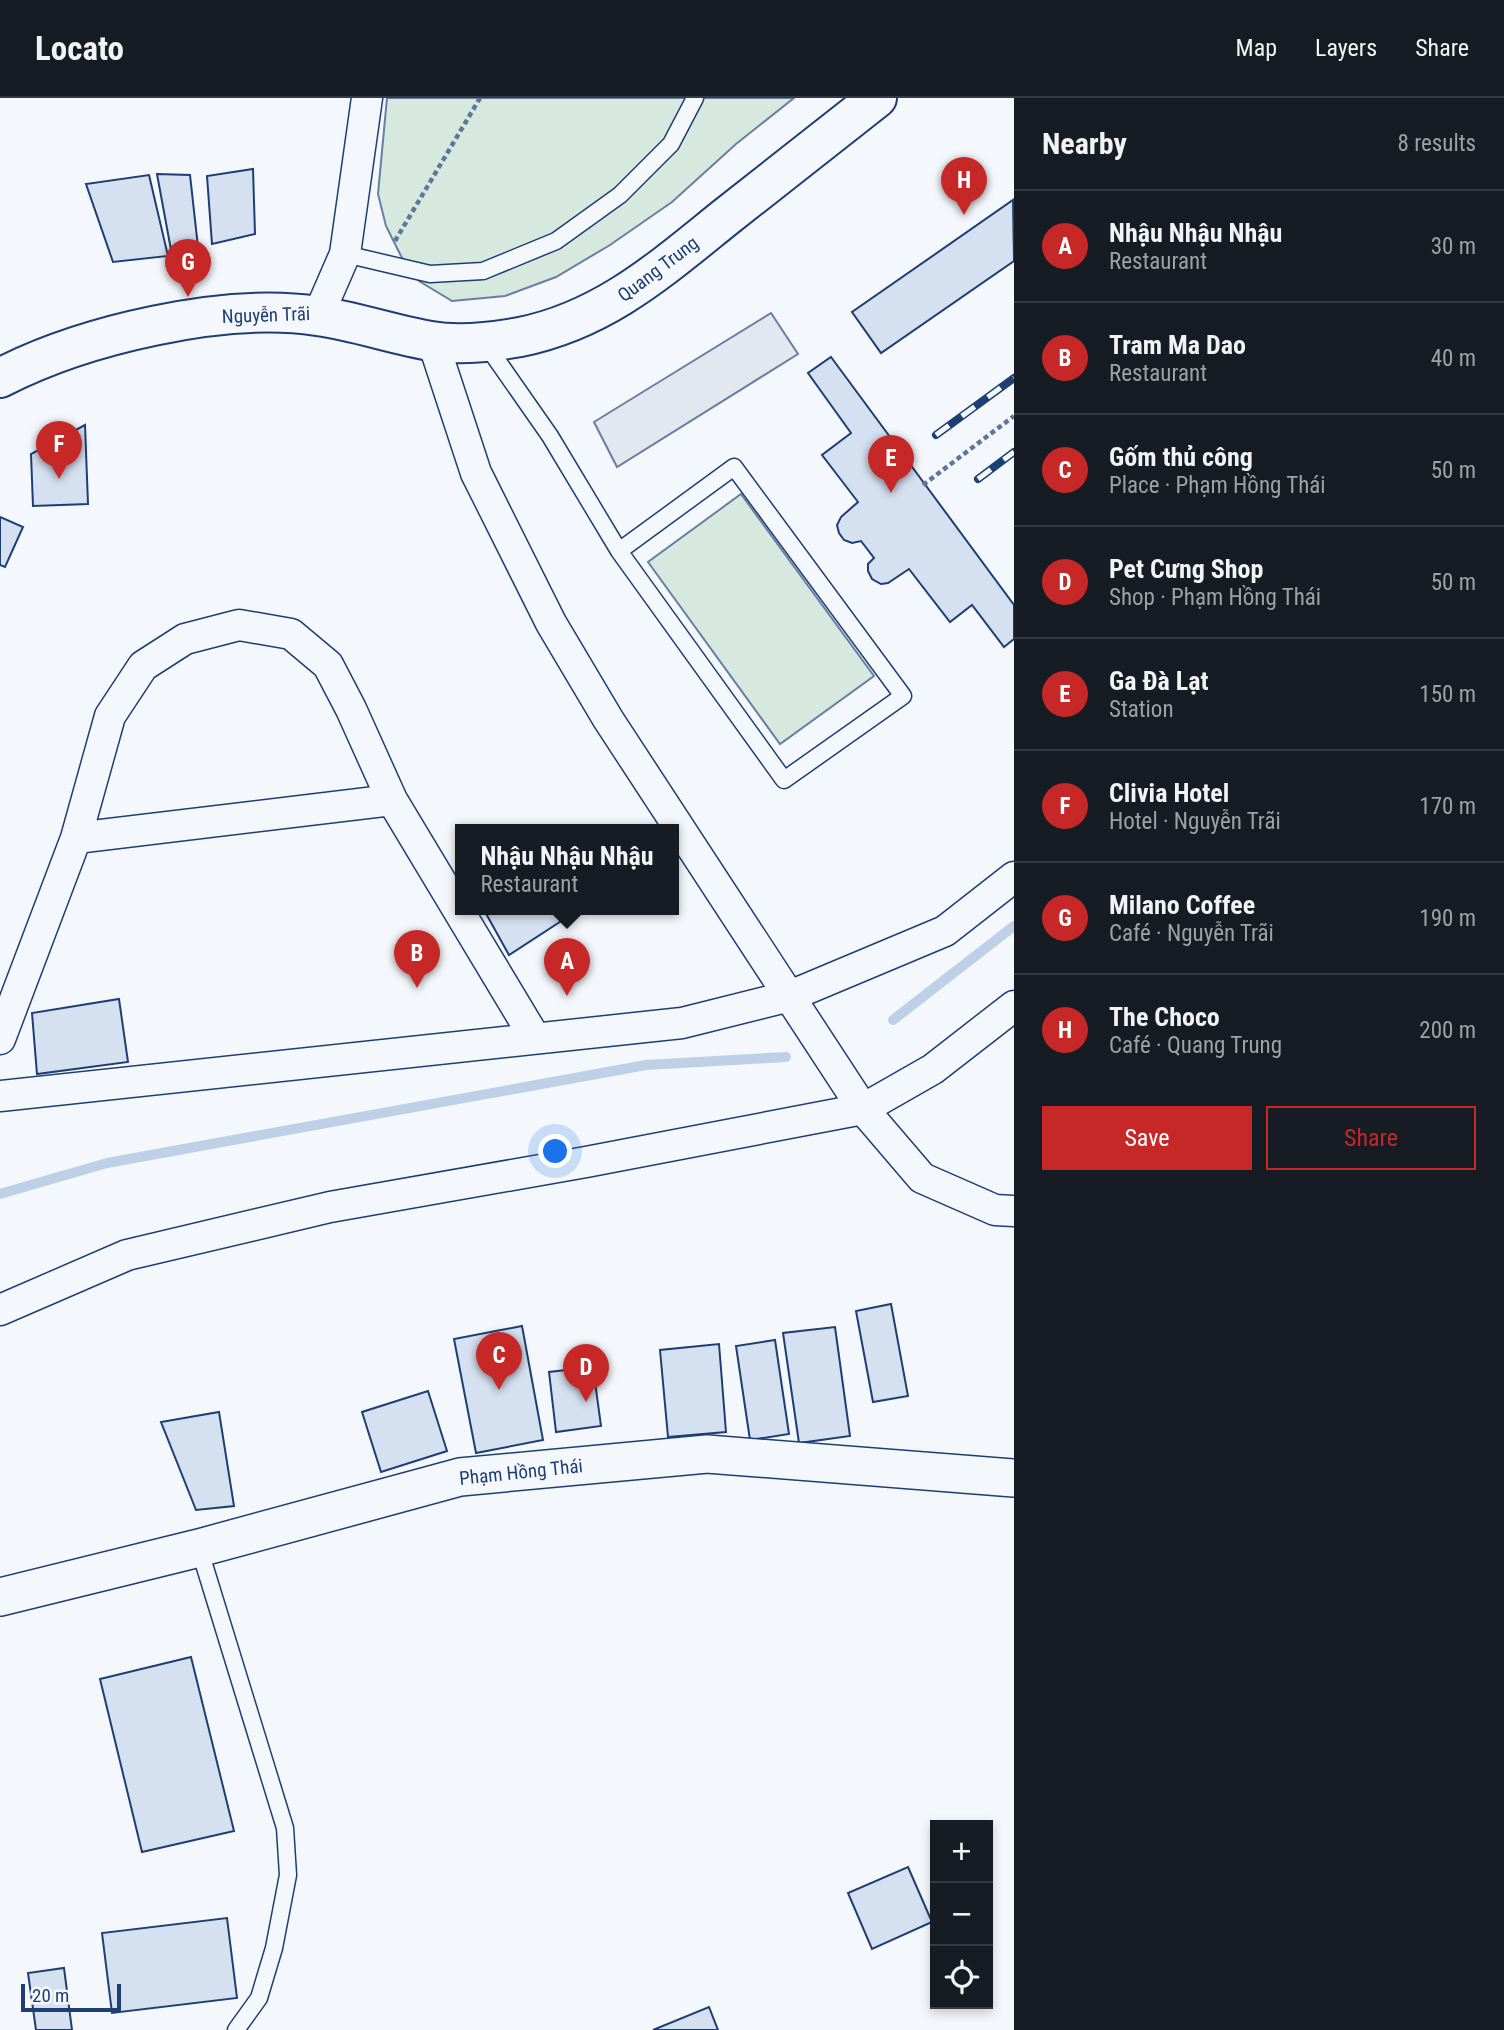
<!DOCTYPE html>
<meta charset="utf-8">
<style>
body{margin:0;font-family:"Roboto Condensed",sans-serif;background:#20242c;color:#f1f3f6}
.controls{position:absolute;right:21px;bottom:21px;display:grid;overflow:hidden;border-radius:0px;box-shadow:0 4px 10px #0003}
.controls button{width:63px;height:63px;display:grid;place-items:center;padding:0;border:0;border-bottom:2px solid #363941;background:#171b24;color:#f1f3f6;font:35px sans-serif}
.scale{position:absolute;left:21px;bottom:18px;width:100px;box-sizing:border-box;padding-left:7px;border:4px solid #1d3f73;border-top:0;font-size:19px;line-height:24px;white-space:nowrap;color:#1d3f73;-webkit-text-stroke:5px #f4f7fb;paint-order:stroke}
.you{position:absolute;left:556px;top:1054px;width:24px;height:24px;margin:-18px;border:5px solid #fff;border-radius:50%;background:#1a73e8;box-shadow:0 0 0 10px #1a73e833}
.badge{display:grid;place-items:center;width:46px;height:46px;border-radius:50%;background:#c62828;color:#fff;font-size:23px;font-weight:700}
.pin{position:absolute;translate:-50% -58px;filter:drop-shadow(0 2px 4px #0008)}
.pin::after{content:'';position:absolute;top:37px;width:24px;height:21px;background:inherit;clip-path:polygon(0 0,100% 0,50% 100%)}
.popup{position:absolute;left:455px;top:726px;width:224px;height:91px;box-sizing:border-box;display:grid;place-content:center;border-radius:0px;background:#171b24;filter:drop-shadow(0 2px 5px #0005);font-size:23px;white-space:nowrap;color:#9ea1a6}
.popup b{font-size:26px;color:#f1f3f6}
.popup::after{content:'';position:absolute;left:50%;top:100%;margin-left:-14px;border:14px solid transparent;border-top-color:#171b24}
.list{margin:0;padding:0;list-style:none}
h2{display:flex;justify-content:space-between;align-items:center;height:91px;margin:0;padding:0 28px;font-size:30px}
h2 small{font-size:23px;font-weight:400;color:#9ea1a6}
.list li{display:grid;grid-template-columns:46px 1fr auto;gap:21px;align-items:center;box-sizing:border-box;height:112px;padding:0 28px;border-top:2px solid #363941}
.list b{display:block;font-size:26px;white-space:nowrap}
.list p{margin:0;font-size:23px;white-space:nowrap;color:#9ea1a6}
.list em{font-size:23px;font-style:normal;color:#9ea1a6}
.actions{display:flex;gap:14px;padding:21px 28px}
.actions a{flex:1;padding:16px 0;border:2px solid #c62828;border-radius:0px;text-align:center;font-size:24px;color:#c62828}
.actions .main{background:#c62828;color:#fff}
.icon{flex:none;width:38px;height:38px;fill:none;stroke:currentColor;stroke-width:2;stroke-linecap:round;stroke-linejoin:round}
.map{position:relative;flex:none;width:1014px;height:1932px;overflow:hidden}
header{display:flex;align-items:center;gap:42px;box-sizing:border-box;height:98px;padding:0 35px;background:#171b24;border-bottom:2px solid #363941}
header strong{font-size:33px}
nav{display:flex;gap:38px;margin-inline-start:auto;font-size:24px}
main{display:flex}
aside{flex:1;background:#171b24}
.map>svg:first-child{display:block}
.green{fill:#d7e8df;stroke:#687fa3;stroke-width:2}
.parking{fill:#e3e8f0;stroke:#687fa3;stroke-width:2}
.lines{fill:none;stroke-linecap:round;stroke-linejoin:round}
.stream{stroke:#bed0e5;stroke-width:10}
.building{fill:#d5e0f0;stroke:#1d3f73;stroke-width:2}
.service-casing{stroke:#1d3f73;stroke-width:19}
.minor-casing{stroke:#1d3f73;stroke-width:33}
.tertiary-casing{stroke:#1d3f73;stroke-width:40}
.secondary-casing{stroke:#1d3f73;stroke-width:42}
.path{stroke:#5e769c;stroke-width:4.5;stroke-dasharray:5 3.5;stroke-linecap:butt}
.service{stroke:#f4f7fb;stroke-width:16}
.minor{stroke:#f4f7fb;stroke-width:30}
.tertiary{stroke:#f4f7fb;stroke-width:37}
.secondary{stroke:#f4f7fb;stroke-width:38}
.rail-casing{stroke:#1d3f73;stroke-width:8}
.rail{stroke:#f4f7fb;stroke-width:5;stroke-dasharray:16;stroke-linecap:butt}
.labels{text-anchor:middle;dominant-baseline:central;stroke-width:5;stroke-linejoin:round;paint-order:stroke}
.street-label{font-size:19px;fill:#1d3f73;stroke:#f4f7fb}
</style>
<header>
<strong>Locato</strong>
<nav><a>Map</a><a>Layers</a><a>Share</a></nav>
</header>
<main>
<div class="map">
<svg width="1014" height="1932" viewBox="0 0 1014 1932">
<rect width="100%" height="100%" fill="#f4f7fb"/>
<path class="green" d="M 387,0 L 794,0 L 736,46 L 672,104 L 610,147 L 556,179 L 505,198 L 452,203 L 419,183 L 401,158 L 386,128 L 378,96 Z
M 741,396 L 874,578 L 780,646 L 648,464 Z"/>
<path class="parking" d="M 771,215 L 798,256 L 617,369 L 594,324 Z"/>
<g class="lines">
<path class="stream" d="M 893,922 L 1014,828
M 0,1096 L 107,1065 L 646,967 L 786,959"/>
</g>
<path class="building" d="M 253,71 L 255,136 L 212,146 L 207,78 Z
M 157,76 L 190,77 L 199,158 L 171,152 Z
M 149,77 L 168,158 L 113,164 L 86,86 Z
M 1013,102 L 1014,163 L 881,255 L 852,214 Z
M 831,259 L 1014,507 L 1014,541 L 1004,549 L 972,507 L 950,524 L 909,471 L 888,485 L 881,486 L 872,481 L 868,473 L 868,466 L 874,460 L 861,443 L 852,445 L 844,442 L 839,435 L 837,427 L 841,419 L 858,404 L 822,357 L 851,335 L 808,275 Z
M 85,327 L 88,406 L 33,408 L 31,356 Z
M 0,419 L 23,429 L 5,469 L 0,467 Z
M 484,812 L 569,812 L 572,816 L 509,857 Z
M 119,901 L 128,964 L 37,976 L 32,915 Z
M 891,1206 L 908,1298 L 873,1304 L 856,1213 Z
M 522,1228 L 543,1342 L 476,1355 L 454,1241 Z
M 835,1229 L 850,1338 L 799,1345 L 783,1235 Z
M 775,1242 L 789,1336 L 750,1342 L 736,1248 Z
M 719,1246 L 726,1334 L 668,1339 L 660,1252 Z
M 593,1269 L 601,1328 L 556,1334 L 549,1274 Z
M 428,1293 L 447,1353 L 381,1374 L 362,1314 Z
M 219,1314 L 234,1408 L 196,1412 L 161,1324 Z
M 191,1559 L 234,1733 L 142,1754 L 100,1581 Z
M 908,1769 L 932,1824 L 872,1851 L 848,1795 Z
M 227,1820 L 237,1900 L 112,1915 L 102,1835 Z
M 64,1870 L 72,1932 L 36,1932 L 28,1875 Z
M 709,1909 L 718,1932 L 653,1932 Z"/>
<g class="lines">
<g class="service-casing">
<path id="service" d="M 345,156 L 430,176 L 483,173 L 556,143 L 620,97 L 671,46 L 695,0
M 485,245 L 550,338 L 619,453 L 784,682 L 903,598 L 734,369 L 619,453
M 199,1450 L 285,1730 L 288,1777 L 274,1850 L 259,1900 L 236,1932"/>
</g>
<g class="minor-casing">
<path id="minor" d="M 318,218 L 345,156 L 367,0
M 433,244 L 476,375 L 551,525 L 608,621 L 863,1011 L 922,1080 L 995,1112 L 1014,1113
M 76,740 L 110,618 L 143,568 L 185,541 L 239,527 L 291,536 L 328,567 L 351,611 L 392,702
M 0,941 L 76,740 L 392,702 L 535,940
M 0,998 L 682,925 L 790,898 L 945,833 L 1014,779
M 0,1212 L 127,1157 L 330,1109 L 586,1064 L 863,1011 L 933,971 L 1014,908"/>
</g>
<g class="tertiary-casing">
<path id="tertiary" d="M 0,1499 L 199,1450 L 460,1379 L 707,1356 L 1014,1380"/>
</g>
<g class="secondary-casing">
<path id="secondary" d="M 0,280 C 83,237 224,204 317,218 C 356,223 393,237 431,243 C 459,248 492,244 520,239 C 605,222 662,170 727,118 C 777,79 827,39 877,0"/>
</g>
<path class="path" d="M 395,143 L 480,0
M 923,387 L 1014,318"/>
<use href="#service" class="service"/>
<use href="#minor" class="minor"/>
<use href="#tertiary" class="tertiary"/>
<use href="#secondary" class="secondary"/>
<g class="rail-casing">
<path id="rail" d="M 936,337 L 1014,280
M 978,381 L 1014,354"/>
</g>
<use href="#rail" class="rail"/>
</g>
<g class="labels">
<g class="street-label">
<text transform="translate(658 171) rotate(-37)">Quang Trung</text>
<text transform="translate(266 217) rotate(-2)">Nguyễn Trãi</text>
<text transform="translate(521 1374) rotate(-6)">Phạm Hồng Thái</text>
</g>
</g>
</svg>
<div class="controls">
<button>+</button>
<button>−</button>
<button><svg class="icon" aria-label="locate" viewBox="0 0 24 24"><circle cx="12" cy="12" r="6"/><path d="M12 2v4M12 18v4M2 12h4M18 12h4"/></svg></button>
</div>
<div class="scale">20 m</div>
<div class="you"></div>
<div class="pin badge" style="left:567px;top:898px">A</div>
<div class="popup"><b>Nhậu Nhậu Nhậu</b>Restaurant</div>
<div class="pin badge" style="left:417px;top:890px">B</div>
<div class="pin badge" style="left:499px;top:1292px">C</div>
<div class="pin badge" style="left:586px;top:1304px">D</div>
<div class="pin badge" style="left:891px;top:395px">E</div>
<div class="pin badge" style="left:59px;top:381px">F</div>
<div class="pin badge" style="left:188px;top:199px">G</div>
<div class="pin badge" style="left:964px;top:117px">H</div>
</div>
<aside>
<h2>Nearby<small>8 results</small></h2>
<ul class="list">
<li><span class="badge">A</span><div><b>Nhậu Nhậu Nhậu</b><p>Restaurant</p></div><em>30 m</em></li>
<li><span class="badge">B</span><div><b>Tram Ma Dao</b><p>Restaurant</p></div><em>40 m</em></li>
<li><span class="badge">C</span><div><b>Gốm thủ công</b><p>Place · Phạm Hồng Thái</p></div><em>50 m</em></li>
<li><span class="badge">D</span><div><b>Pet Cưng Shop</b><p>Shop · Phạm Hồng Thái</p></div><em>50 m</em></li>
<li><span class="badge">E</span><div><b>Ga Đà Lạt</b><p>Station</p></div><em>150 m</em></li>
<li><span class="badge">F</span><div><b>Clivia Hotel</b><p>Hotel · Nguyễn Trãi</p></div><em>170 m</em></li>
<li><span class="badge">G</span><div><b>Milano Coffee</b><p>Café · Nguyễn Trãi</p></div><em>190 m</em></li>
<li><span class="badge">H</span><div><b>The Choco</b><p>Café · Quang Trung</p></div><em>200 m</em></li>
</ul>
<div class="actions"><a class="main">Save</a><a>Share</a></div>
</aside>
</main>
